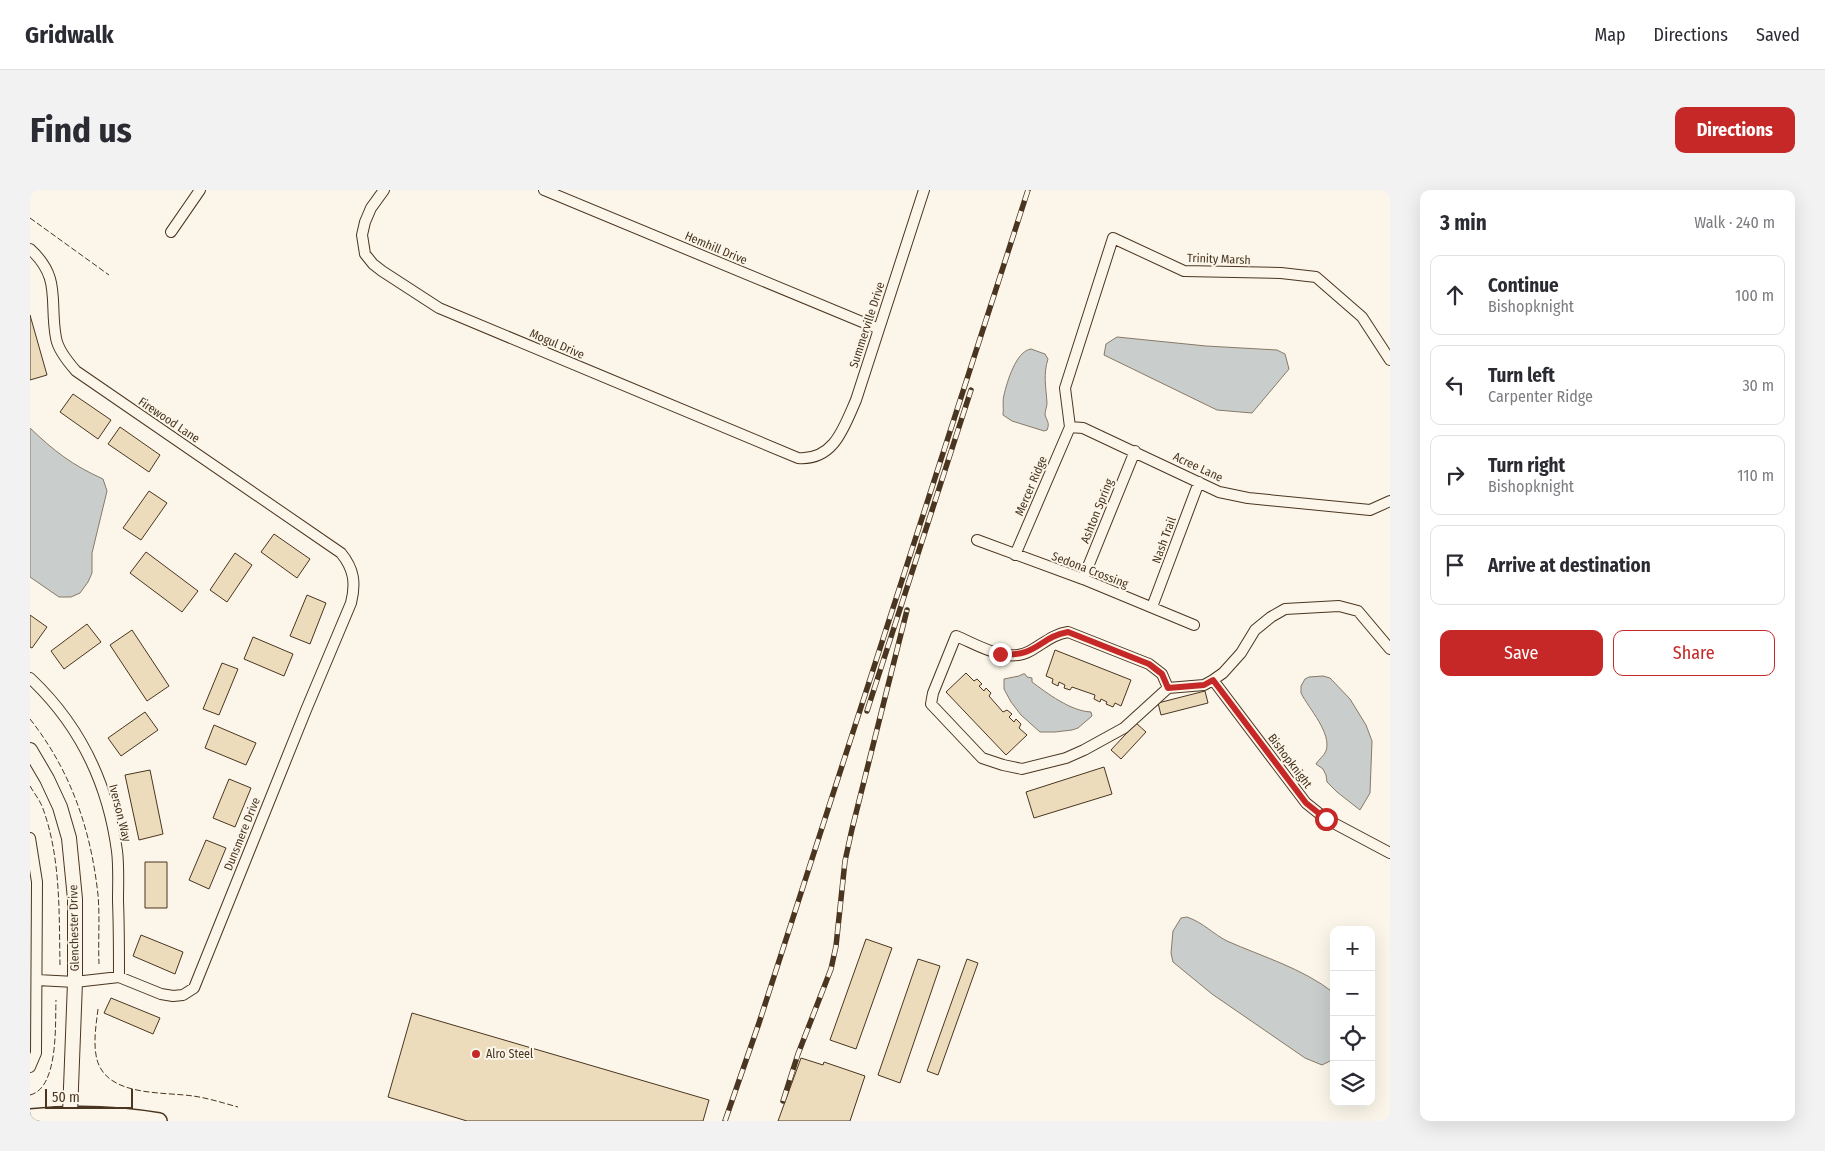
<!DOCTYPE html>
<meta charset="utf-8">
<style>
body{margin:0;font-family:"Fira Sans Condensed",sans-serif;background:#f2f2f3;color:#2b2b33}
.controls{position:absolute;right:15px;bottom:15px;display:grid;overflow:hidden;border-radius:10px;box-shadow:0 5px 20px #0002}
.controls button{width:45px;height:45px;display:grid;place-items:center;padding:0;border:0;border-bottom:1px solid #e1e1e2;background:#fff;color:#2b2b33;font:25px sans-serif}
.scale{position:absolute;left:15px;bottom:12px;width:88px;box-sizing:border-box;padding-left:5px;border:2px solid #4a3520;border-top:0;font-size:14px;line-height:18px;white-space:nowrap;color:#4a3520;-webkit-text-stroke:4px #fbf6e9;paint-order:stroke}
.stop{position:absolute;width:15px;height:15px;margin:-11px;border:4px solid #c62828;border-radius:50%;background:#fff}
.stop.end{background:#c62828;border-color:#fff;box-shadow:0 1px 5px #0008}
.list{margin:0;padding:0;list-style:none}
h2{display:flex;justify-content:space-between;align-items:center;height:65px;margin:0;padding:0 20px;font-size:21px}
h2 small{font-size:16px;font-weight:400;color:#7c7c81}
.list li{display:grid;grid-template-columns:32px 1fr auto;gap:15px;align-items:center;box-sizing:border-box;height:80px;margin:0 10px 10px;padding:0 10px;border:1px solid #e1e1e2;border-radius:10px}
.list b{display:block;font-size:19px;white-space:nowrap}
.list p{margin:0;font-size:16px;white-space:nowrap;color:#7c7c81}
.list em{font-size:16px;font-style:normal;color:#7c7c81}
.actions{display:flex;gap:10px;padding:15px 20px}
.actions a{flex:1;padding:11px 0;border:1px solid #c62828;border-radius:10px;text-align:center;font-size:18px;color:#c62828}
.actions .main{background:#c62828;color:#fff}
.icon{flex:none;width:28px;height:28px;fill:none;stroke:currentColor;stroke-width:2;stroke-linecap:round;stroke-linejoin:round}
.map{position:relative;flex:none;width:1360px;height:931px;overflow:hidden;border-radius:10px}
header{display:flex;align-items:center;gap:30px;box-sizing:border-box;height:70px;padding:0 25px;background:#fff;border-bottom:1px solid #e1e1e2}
header strong{font-size:24px}
nav{display:flex;gap:28px;margin-inline-start:auto;font-size:18px}
.intro{display:flex;align-items:center;justify-content:space-between;box-sizing:border-box;height:120px;padding:0 30px}
h1{margin:0;font-size:35px}
.button{padding:12px 22px;border-radius:10px;background:#c62828;color:#fff;font-size:18px;font-weight:700}
main{display:flex;gap:30px;padding:0 30px}
aside{flex:1;background:#fff;border-radius:10px;box-shadow:0 5px 20px #0002}
.map>svg:first-child{display:block}
.water{fill:#c9cecd;stroke:#887966}
.building{fill:#ecdcbc;stroke:#4a3520}
.lines{fill:none;stroke-linecap:round;stroke-linejoin:round}
.minor-casing{stroke:#4a3520;stroke-width:12}
.tertiary-casing{stroke:#4a3520;stroke-width:16}
.secondary-casing{stroke:#4a3520;stroke-width:18}
.minor{stroke:#fbf6e9;stroke-width:10}
.tertiary{stroke:#fbf6e9;stroke-width:14}
.secondary{stroke:#fbf6e9;stroke-width:15}
.rail-casing{stroke:#4a3520;stroke-width:5.5}
.rail{stroke:#fbf6e9;stroke-width:4;stroke-dasharray:11;stroke-linecap:butt}
.fence{stroke:#4a3520;stroke-width:1;stroke-dasharray:6 2.5;stroke-linecap:butt}
.route{stroke:#c62828;stroke-width:6}
.poi-dot{fill:#c62828;stroke:#fbf6e9;stroke-width:2}
.labels{text-anchor:middle;dominant-baseline:central;stroke-width:4;stroke-linejoin:round;paint-order:stroke}
.street-label{font-size:12px;fill:#4a3520;stroke:#fbf6e9}
.poi-label{font-size:12px;fill:#4a3520;stroke:#fbf6e9;text-anchor:start}
</style>
<header>
<strong>Gridwalk</strong>
<nav><a>Map</a><a>Directions</a><a>Saved</a></nav>
</header>
<div class="intro"><h1>Find us</h1><a class="button">Directions</a></div>
<main>
<div class="map">
<svg width="1360" height="931" viewBox="0 0 1360 931">
<rect width="100%" height="100%" fill="#fbf6e9"/>
<path class="water" d="M 1087,147 L 1176,156 L 1247,160 L 1255,164 L 1259,179 L 1222,223 L 1187,220 L 1074,165 L 1076,154 Z
M 1001,159 L 1015,164 L 1018,169 C 1013,184 1016,197 1017,213 C 1017,217 1015,220 1015,225 C 1017,231 1020,233 1017,240 L 1014,241 L 982,231 L 973,225 C 974,218 972,211 974,205 C 977,192 986,161 1001,159 Z
M 0,238 C 24,261 42,275 73,289 L 77,301 L 62,363 L 62,383 L 58,392 L 50,403 L 41,407 L 29,407 L 0,387 Z
M 993,484 L 995,484 L 997,487 L 1002,488 L 1002,492 C 1017,503 1040,521 1061,522 L 1062,526 L 1048,538 L 1042,540 L 1025,542 L 1010,542 L 991,525 L 981,512 L 974,499 L 974,489 L 989,486 Z
M 1293,486 L 1300,488 L 1320,509 L 1336,535 L 1342,551 L 1340,603 L 1330,620 L 1307,602 L 1297,592 L 1296,585 L 1293,579 L 1286,574 C 1289,569 1294,566 1296,561 C 1302,543 1279,519 1271,503 L 1271,496 L 1275,489 L 1279,487 Z
M 1157,727 C 1174,733 1183,744 1197,751 C 1233,767 1272,778 1304,803 L 1304,869 L 1292,875 L 1275,868 L 1182,804 L 1143,772 L 1141,763 L 1143,741 L 1151,728 Z"/>
<path class="building" d="M 0,125 L 17,185 L 0,190 Z
M 43,204 L 81,230 L 68,249 L 30,222 Z
M 90,237 L 130,265 L 119,282 L 78,254 Z
M 119,301 L 137,313 L 111,350 L 93,338 Z
M 244,344 L 280,369 L 267,388 L 231,362 Z
M 116,362 L 168,401 L 152,422 L 100,383 Z
M 205,363 L 222,375 L 197,412 L 180,400 Z
M 277,405 L 296,413 L 280,454 L 260,446 Z
M 0,425 L 17,437 L 2,458 L 0,457 Z
M 57,434 L 71,452 L 34,479 L 21,461 Z
M 102,440 L 139,496 L 117,511 L 80,455 Z
M 223,447 L 263,464 L 254,486 L 214,469 Z
M 1025,460 L 1101,490 L 1091,516 L 1085,513 L 1083,517 L 1076,514 L 1077,512 L 1071,509 L 1070,512 L 1064,509 L 1065,505 L 1042,497 L 1040,500 L 1034,498 L 1035,495 L 1029,492 L 1028,496 L 1022,493 L 1023,489 L 1016,486 Z
M 192,473 L 208,479 L 189,525 L 173,519 Z
M 936,483 L 944,491 L 947,489 L 952,494 L 949,496 L 954,501 L 956,498 L 961,503 L 959,506 L 973,522 L 977,520 L 982,524 L 979,527 L 984,532 L 986,529 L 991,534 L 989,538 L 997,545 L 976,565 L 916,502 Z
M 1175,501 L 1178,513 L 1131,525 L 1128,513 Z
M 115,522 L 128,540 L 91,566 L 78,548 Z
M 1106,533 L 1116,542 L 1091,569 L 1081,560 Z
M 184,535 L 226,553 L 216,575 L 175,558 Z
M 1074,577 L 1082,604 L 1004,628 L 996,602 Z
M 120,580 L 133,644 L 109,650 L 95,585 Z
M 199,589 L 221,598 L 205,637 L 183,628 Z
M 176,650 L 196,658 L 179,699 L 159,690 Z
M 115,672 L 137,672 L 137,718 L 115,718 Z
M 111,745 L 153,762 L 145,784 L 103,766 Z
M 836,749 L 862,758 L 826,859 L 800,850 Z
M 888,769 L 910,776 L 870,893 L 848,885 Z
M 937,769 L 948,773 L 908,885 L 897,881 Z
M 81,808 L 130,828 L 123,844 L 74,823 Z
M 382,823 L 679,910 L 673,931 L 437,931 L 358,907 Z
M 771,868 L 793,875 L 794,872 L 835,886 L 820,931 L 748,931 Z"/>
<g class="lines">
<g class="minor-casing">
<path id="minor" d="M 354,0 L 341,18 L 335,32 L 332,45 L 335,64 L 343,74 L 352,81 L 409,118 L 768,268 C 804,271 814,237 826,210 L 894,0
M 514,0 L 849,139
M 141,42 L 170,0
M 0,59 C 32,88 19,111 26,148 C 28,160 38,172 46,181 L 311,363 C 324,379 326,393 321,413 L 276,520 L 164,798 L 153,805 L 143,806 L 131,804 L 89,787 L 45,792 L 7,790
M 1360,170 L 1332,127 L 1286,87 L 1251,83 L 1154,81 L 1083,48 L 1035,198 L 1040,237 L 1053,238 L 1189,302 L 1218,308 L 1340,320 L 1360,311
M 947,350 L 1053,389 L 1164,435
M 985,365 L 1040,237
M 1053,389 L 1105,261
M 1122,417 L 1169,292
M 0,488 C 50,535 78,594 87,661 C 89,677 88,695 88,711 C 89,736 89,761 89,787
M 1183,490 L 1276,613 L 1296,629 L 1360,663
M 1138,498 L 1132,484 L 1119,474 L 1038,442 C 1023,444 1013,454 1000,461 C 977,474 948,455 926,446 L 903,503 L 901,514 L 952,568 L 973,575 L 992,579 L 1036,568 L 1054,560 L 1094,538 L 1138,498 L 1174,495 L 1183,490 L 1193,483 L 1211,463 L 1225,440 L 1241,427 L 1255,419 L 1309,416 L 1328,421 L 1360,459
M 0,648 L 7,692 L 6,863 L 0,877"/>
</g>
<g class="tertiary-casing">
<path id="tertiary" d="M 0,560 L 17,589 L 30,617 L 39,648 L 45,709 L 45,792 L 40,924"/>
</g>
<g class="secondary-casing">
<path id="secondary" d="M 0,927 C 43,923 87,924 129,931"/>
</g>
<use href="#minor" class="minor"/>
<use href="#tertiary" class="tertiary"/>
<use href="#secondary" class="secondary"/>
<g class="rail-casing">
<path id="rail" d="M 837,521 L 941,200
M 753,911 L 768,864 L 801,779 L 806,756 L 815,671 L 822,639 L 877,420
M 695,931 L 729,833 L 998,0"/>
</g>
<use href="#rail" class="rail"/>
<path class="fence" d="M 0,28 L 79,85
M 0,529 C 41,581 61,640 68,705 C 70,727 68,751 69,774
M 0,596 C 4,603 9,609 12,616 C 31,666 29,723 30,775
M 68,819 C 66,836 61,863 71,879 C 87,906 136,902 163,906 C 178,908 193,913 208,917
M 0,905 C 29,898 25,833 26,810"/>
</g>
<g class="lines">
<path class="route" d="M 970,464 C 1007,468 1009,447 1038,442 L 1119,474 L 1132,484 L 1138,498 L 1174,495 L 1183,490 L 1276,613 L 1296,629"/>
</g>
<circle class="poi-dot" cx="446" cy="864" r="5"/>
<g class="labels">
<g class="street-label">
<text transform="translate(686 58) rotate(23)">Hemhill Drive</text>
<text transform="translate(1189 69) rotate(2)">Trinity Marsh</text>
<text transform="translate(837 135) rotate(-72)">Summerville Drive</text>
<text transform="translate(527 154) rotate(23)">Mogul Drive</text>
<text transform="translate(139 230) rotate(34)">Firewood Lane</text>
<text transform="translate(1168 277) rotate(25)">Acree Lane</text>
<text transform="translate(1001 296) rotate(-67)">Mercer Ridge</text>
<text transform="translate(1067 321) rotate(-68)">Ashton Spring</text>
<text transform="translate(1134 350) rotate(-70)">Nash Trail</text>
<text transform="translate(1060 380) rotate(21)">Sedona Crossing</text>
<text transform="translate(1260 571) rotate(53)">Bishopknight</text>
<text transform="translate(90 623) rotate(76)">Iverson Way</text>
<text transform="translate(212 644) rotate(-68)">Dunsmere Drive</text>
<text transform="translate(44 738) rotate(-91)">Glenchester Drive</text>
</g>
<g class="poi-label">
<text x="456" y="864">Alro Steel</text>
</g>
</g>
</svg>
<div class="controls">
<button>+</button>
<button>−</button>
<button><svg class="icon" aria-label="locate" viewBox="0 0 24 24"><circle cx="12" cy="12" r="6"/><path d="M12 2v4M12 18v4M2 12h4M18 12h4"/></svg></button>
<button><svg class="icon" aria-label="layers" viewBox="0 0 24 24"><path d="M12 4l9 5-9 5-9-5zM3 14l9 5 9-5"/></svg></button>
</div>
<div class="scale">50 m</div>
<div class="stop" style="left:1296px;top:629px"></div>
<div class="stop end" style="left:970px;top:464px"></div>
</div>
<aside>
<h2>3 min<small>Walk · 240 m</small></h2>
<ul class="list">
<li><svg class="icon" aria-label="ahead" viewBox="0 0 24 24"><path d="M12 20V5M6 11l6-6 6 6"/></svg><div><b>Continue</b><p>Bishopknight</p></div><em>100 m</em></li>
<li><svg class="icon" aria-label="left" viewBox="0 0 24 24"><path d="M17 20v-9H6M10 6l-5 5 5 5"/></svg><div><b>Turn left</b><p>Carpenter Ridge</p></div><em>30 m</em></li>
<li><svg class="icon" aria-label="right" viewBox="0 0 24 24"><path d="M7 20v-9h11M14 6l5 5-5 5"/></svg><div><b>Turn right</b><p>Bishopknight</p></div><em>110 m</em></li>
<li><svg class="icon" aria-label="arrive" viewBox="0 0 24 24"><path d="M6 21V4h12l-3 4 3 4H6"/></svg><div><b>Arrive at destination</b></div></li>
</ul>
<div class="actions"><a class="main">Save</a><a>Share</a></div>
</aside>
</main>
